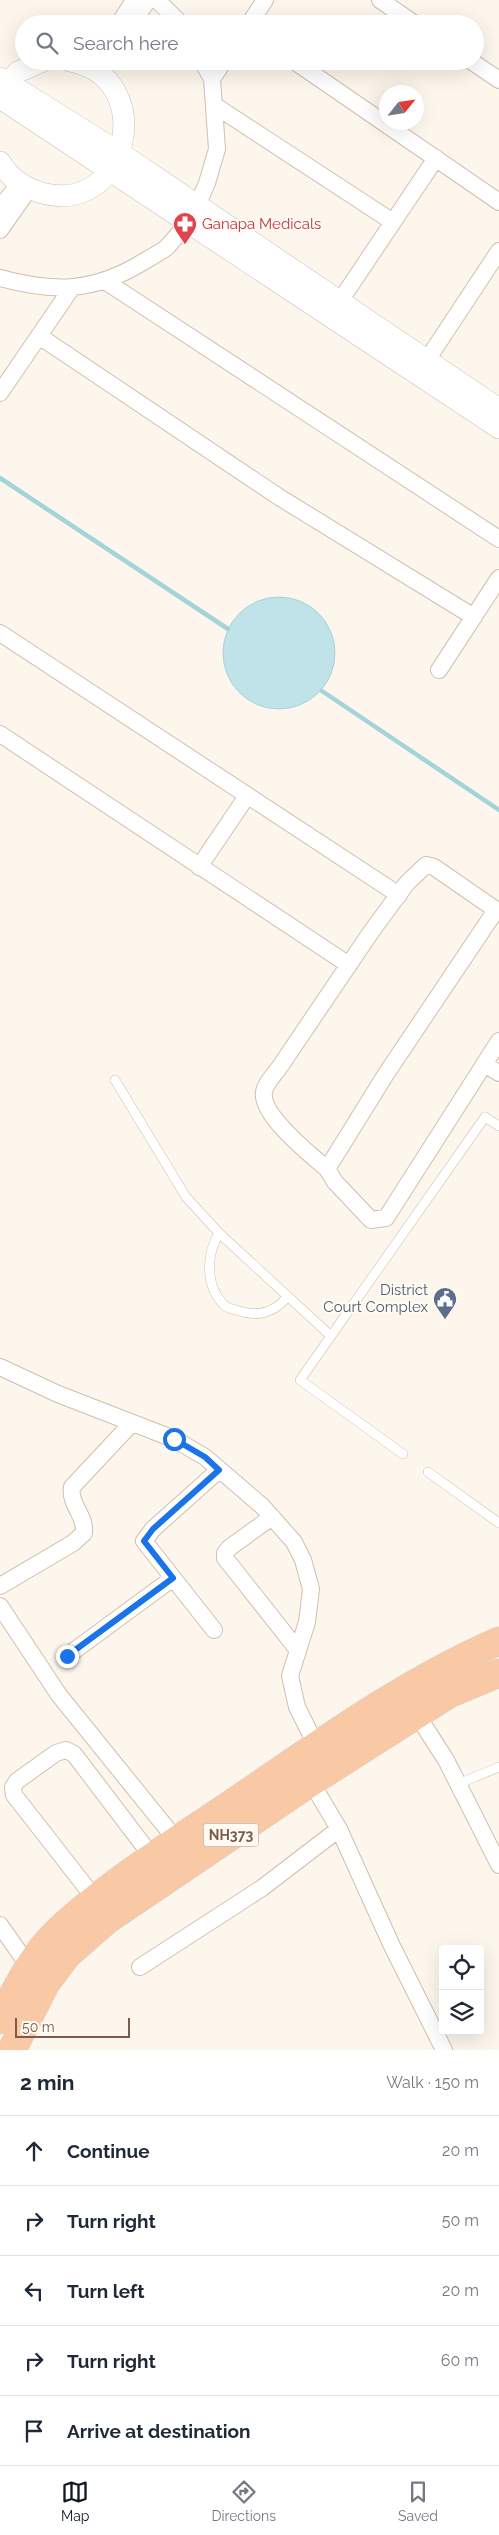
<!DOCTYPE html>
<meta charset="utf-8">
<style>
body{margin:0;font-family:Raleway,sans-serif;background:#f6f6f7;color:#1f2937}
.controls{position:absolute;right:15px;bottom:15px;display:grid;overflow:hidden;border-radius:5px;box-shadow:0 5px 20px #0002}
.controls button{width:45px;height:45px;display:grid;place-items:center;padding:0;border:0;border-bottom:1px solid #e0e1e3;background:#fff;color:#1f2937;font:25px sans-serif}
.compass{position:absolute;left:379px;top:85px;width:45px;height:45px;border-radius:50%;background:#fff;box-shadow:0 5px 20px #0002;rotate:60deg}
.scale{position:absolute;left:15px;bottom:12px;width:115px;box-sizing:border-box;padding-left:5px;border:2px solid #7a5c4d;border-top:0;font-size:14px;line-height:18px;white-space:nowrap;color:#7a5c4d;-webkit-text-stroke:4px #fffaf3;paint-order:stroke}
.stop{position:absolute;width:15px;height:15px;margin:-11px;border:4px solid #1a73e8;border-radius:50%;background:#fff}
.stop.end{background:#1a73e8;border-color:#fff;box-shadow:0 1px 5px #0008}
.list{margin:0;padding:0;list-style:none}
h2{display:flex;justify-content:space-between;align-items:center;height:65px;margin:0;padding:0 20px;font-size:21px}
h2 small{font-size:16px;font-weight:400;color:#747a83}
.list li{display:grid;grid-template-columns:32px 1fr auto;gap:15px;align-items:center;box-sizing:border-box;height:70px;padding:0 20px;border-top:1px solid #e0e1e3}
.list b{display:block;font-size:19px;white-space:nowrap}
.list em{font-size:16px;font-style:normal;color:#747a83}
.icon{flex:none;width:28px;height:28px;fill:none;stroke:currentColor;stroke-width:2;stroke-linecap:round;stroke-linejoin:round}
.map{position:relative;flex:none;width:499px;height:2050px;overflow:hidden}
.search{position:absolute;background:#fff;box-shadow:0 5px 20px #0002;left:15px;right:15px;top:15px;height:55px;display:flex;align-items:center;gap:12px;box-sizing:border-box;padding:0 18px;border-radius:28px;color:#747a83;font-size:19px}
.sheet{height:415px;background:#fff}
nav{display:flex;justify-content:space-around;align-items:center;box-sizing:border-box;height:70px;border-top:1px solid #e0e1e3;background:#fff;font-size:14px;color:#747a83}
nav a{display:grid;justify-items:center;gap:2px}
nav .on{color:#111827}
.map>svg:first-child{display:block}
.water{fill:#bfe3e8;stroke:#a5d3da}
.lines{fill:none;stroke-linecap:round;stroke-linejoin:round}
.stream{stroke:#a5d3da;stroke-width:4.5}
.service-casing{stroke:#d1beb0;stroke-width:10}
.minor-casing{stroke:#d1beb0;stroke-width:18}
.tertiary-casing{stroke:#d1beb0;stroke-width:22}
.trunk-casing{stroke:#dad1cd;stroke-width:29}
.service{stroke:#fff;stroke-width:9}
.minor{stroke:#fff;stroke-width:16}
.tertiary{stroke:#fff;stroke-width:21}
.trunk{stroke:#f9c8a4;stroke-width:28}
.route{stroke:#1a73e8;stroke-width:6}
.labels{text-anchor:middle;dominant-baseline:central;stroke-width:4;stroke-linejoin:round;paint-order:stroke}
.shield{fill:#fffaf3;stroke:#a28b7f;stroke-width:1}
.shield-label{font-size:14px;font-weight:bold;fill:#7a5c4d}
.health-label{font-size:15px;fill:#be3a42;stroke:#fffaf3;text-anchor:start}
.service-label{font-size:15px;fill:#4e5e75;stroke:#fffaf3;text-anchor:end}
</style>
<div class="map">
<svg width="499" height="2050" viewBox="0 0 499 2050">
<rect width="100%" height="100%" fill="#fdf6ec"/>
<path class="water" d="M223 653a56 56 0 1 1 112 0a56 56 0 1 1-112 0Z"/>
<g class="lines">
<path class="stream" d="M 0,478 L 228,629
M 322,691 L 499,810"/>
<g class="service-casing">
<path id="service" d="M 115,1080 L 186,1197 L 219,1233 L 331,1336 L 300,1380 L 403,1454
M 219,1233 C 206,1255 205,1286 224,1305 C 228,1309 234,1309 239,1311 C 258,1317 274,1313 287,1297
M 331,1336 L 485,1117 L 499,1126
M 428,1472 L 499,1523
M 458,1784 L 499,1767"/>
</g>
<g class="minor-casing">
<path id="minor" d="M 157,0 L 181,24
M 380,0 L 415,24
M 119,24 L 134,0
M 132,24 L 148,0
M 249,24 L 265,0
M 294,61 L 499,202
M 471,61 L 499,80
M 212,79 L 224,61
M 214,105 L 393,222
M 197,206 L 207,183 L 217,149 L 212,79 L 202,61
M 0,208 L 19,184
M 0,230 L 29,189
M 0,278 C 54,293 94,292 143,262 C 150,258 159,253 166,248 C 174,240 181,230 189,222
M 105,281 L 499,539
M 334,310 L 436,158
M 39,336 L 279,497 L 474,617
M 427,360 L 499,251
M 0,393 L 71,289
M 0,633 L 399,895
M 439,670 L 499,578
M 0,734 L 349,965
M 199,867 L 247,796
M 496,910 L 386,1074 L 327,1169 L 335,1182 L 371,1220 L 386,1218 L 499,1041
M 484,1064 L 499,1073
M 327,1169 C 311,1155 260,1115 264,1092 C 265,1084 274,1075 279,1068 L 371,932 L 407,883 L 426,865 L 434,867 L 499,912
M 0,1367 L 58,1394 L 174,1439 L 205,1457 L 262,1506 L 294,1542 L 303,1560 L 311,1589 L 307,1622 L 290,1676 L 297,1707 L 317,1747
M 272,1517 L 229,1548 L 225,1553 L 225,1558 L 297,1649
M 0,1586 L 73,1543 L 84,1533 C 86,1515 69,1505 72,1487 L 132,1423
M 0,1606 L 59,1695 L 177,1841
M 214,1630 L 144,1541 L 153,1529 L 219,1470
M 67,1656 L 173,1578
M 417,1715 L 446,1760 L 499,1865
M 311,1782 L 339,1829 L 391,1944 L 444,2050
M 96,1900 L 14,1795 L 13,1787 L 17,1781 L 56,1753 L 66,1750 L 74,1754 L 153,1858
M 0,1925 L 28,1965
M 140,1967 L 262,1888 L 339,1829"/>
</g>
<g class="tertiary-casing">
<path id="tertiary" d="M 0,78 L 120,153 L 499,409
M 0,92 L 18,72 L 43,61
M 0,98 L 499,428
M 0,162 C 10,179 24,188 42,193 C 129,217 159,77 70,61"/>
</g>
<g class="trunk-casing">
<path id="trunk" d="M 0,2020 C 17,1987 32,1955 60,1929 C 109,1883 178,1840 234,1802 C 318,1745 406,1681 499,1641
M 12,2050 L 46,1983 L 67,1955 L 107,1920 L 311,1782 L 449,1694 L 499,1673"/>
</g>
<use href="#service" class="service"/>
<use href="#minor" class="minor"/>
<use href="#tertiary" class="tertiary"/>
<use href="#trunk" class="trunk"/>
</g>
<g class="lines">
<path class="route" d="M 67,1656 L 173,1578 L 144,1541 L 153,1529 L 219,1470 L 205,1457 L 174,1439"/>
</g>
<defs>
<g id="pharmacy-pin" transform="scale(1.25)"><path d="M0 17L-7.5 6A9.5 9.5 0 1 1 7.5 6Z" fill="#e0444e" stroke="#fffaf3"/><path d="M-2-6h4v4h4v4h-4v4h-4v-4h-4v-4h4Z" fill="#fff"/></g>
<g id="civic-pin" transform="scale(1.25)"><path d="M0 17L-7.5 6A9.5 9.5 0 1 1 7.5 6Z" fill="#5c6f8a" stroke="#fffaf3"/><path d="M-.6-6.5H3V-4.5H.6V-3L4-1V1h2V6H-6V1h2V-1L-.6-3ZM-1.2 2.5V6h2.4V2.5Z" fill="#fff"/></g>
</defs>
<g fill-rule="evenodd">
<use href="#pharmacy-pin" x="185" y="224"/>
<use href="#civic-pin" x="445" y="1299"/>
</g>
<g class="labels">
<rect class="shield" x="203.5" y="1823.5" width="55" height="23" rx="4"/>
<g class="shield-label">
<text x="231" y="1835">NH373</text>
</g>
<g class="health-label">
<text x="202" y="224">Ganapa Medicals</text>
</g>
<g class="service-label">
<text x="428" y="1290">District<tspan x="428" dy="17">Court Complex</tspan></text>
</g>
</g>
</svg>
<div class="controls">
<button><svg class="icon" aria-label="locate" viewBox="0 0 24 24"><circle cx="12" cy="12" r="6"/><path d="M12 2v4M12 18v4M2 12h4M18 12h4"/></svg></button>
<button><svg class="icon" aria-label="layers" viewBox="0 0 24 24"><path d="M12 4l9 5-9 5-9-5zM3 14l9 5 9-5"/></svg></button>
</div>
<svg class="compass" viewBox="-18 -18 36 36"><path d="M0-13l5 13h-10z" fill="#e53935"/><path d="M0 13l5-13h-10z" fill="#747a83"/></svg>
<div class="scale">50 m</div>
<div class="stop" style="left:174px;top:1439px"></div>
<div class="stop end" style="left:67px;top:1656px"></div>
<div class="search"><svg class="icon" aria-label="search" viewBox="0 0 24 24"><circle cx="10" cy="10" r="6"/><path d="M15 15l6 6"/></svg>Search here</div>
</div>
<section class="sheet">
<h2>2 min<small>Walk · 150 m</small></h2>
<ul class="list">
<li><svg class="icon" aria-label="ahead" viewBox="0 0 24 24"><path d="M12 20V5M6 11l6-6 6 6"/></svg><div><b>Continue</b></div><em>20 m</em></li>
<li><svg class="icon" aria-label="right" viewBox="0 0 24 24"><path d="M7 20v-9h11M14 6l5 5-5 5"/></svg><div><b>Turn right</b></div><em>50 m</em></li>
<li><svg class="icon" aria-label="left" viewBox="0 0 24 24"><path d="M17 20v-9H6M10 6l-5 5 5 5"/></svg><div><b>Turn left</b></div><em>20 m</em></li>
<li><svg class="icon" aria-label="right" viewBox="0 0 24 24"><path d="M7 20v-9h11M14 6l5 5-5 5"/></svg><div><b>Turn right</b></div><em>60 m</em></li>
<li><svg class="icon" aria-label="arrive" viewBox="0 0 24 24"><path d="M6 21V4h12l-3 4 3 4H6"/></svg><div><b>Arrive at destination</b></div></li>
</ul>
</section>
<nav>
<a class="on"><svg class="icon" aria-label="map" viewBox="0 0 24 24"><path d="M3 6l6-2 6 2 6-2v14l-6 2-6-2-6 2zM9 4v14M15 6v14"/></svg>Map</a>
<a><svg class="icon" aria-label="directions" viewBox="0 0 24 24"><path d="M12 3l9 9-9 9-9-9zM9 14v-3h6M13 9l2 2-2 2"/></svg>Directions</a>
<a><svg class="icon" aria-label="saved" viewBox="0 0 24 24"><path d="M7 4h10v16l-5-4-5 4z"/></svg>Saved</a>
</nav>
